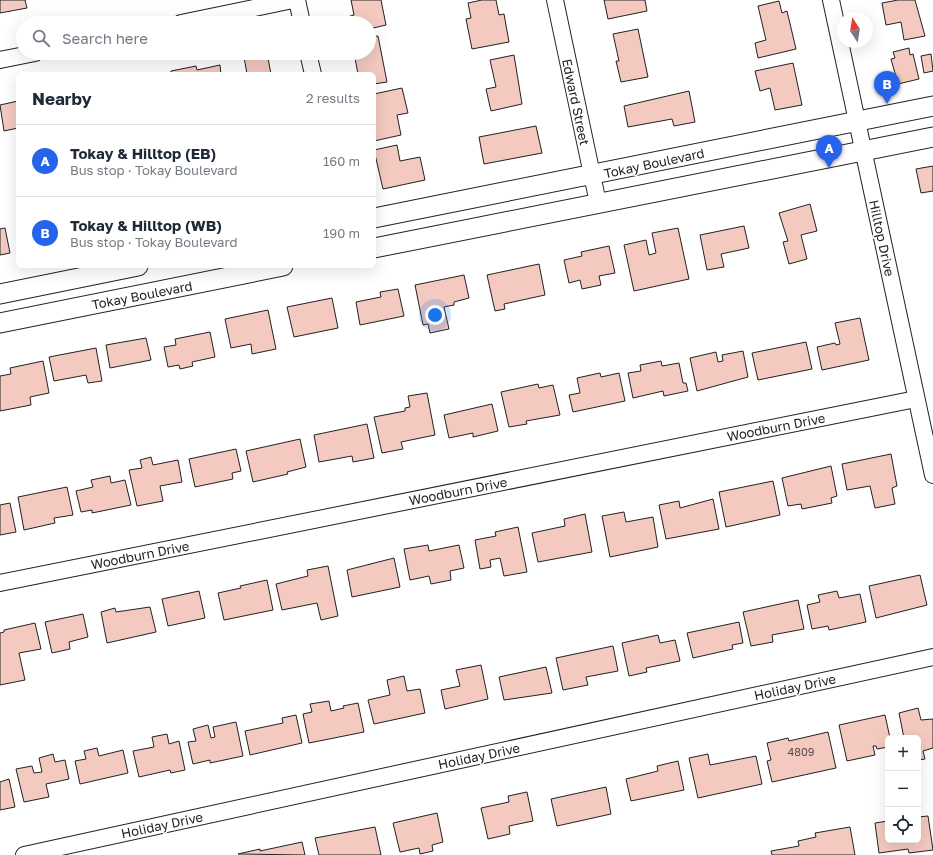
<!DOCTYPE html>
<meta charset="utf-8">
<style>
body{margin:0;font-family:"Golos Text",sans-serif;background:#f2f2f3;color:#1f2937}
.controls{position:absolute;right:12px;bottom:12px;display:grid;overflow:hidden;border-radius:6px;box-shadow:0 4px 16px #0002}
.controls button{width:36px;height:36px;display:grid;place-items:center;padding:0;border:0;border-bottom:1px solid #e0e1e3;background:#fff;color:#1f2937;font:20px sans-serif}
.compass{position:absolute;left:837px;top:12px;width:36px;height:36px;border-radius:50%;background:#fff;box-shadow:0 4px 16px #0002;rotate:348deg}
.you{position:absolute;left:435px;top:315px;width:14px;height:14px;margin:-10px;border:3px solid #fff;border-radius:50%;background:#1a73e8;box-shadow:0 0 0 6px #1a73e833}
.badge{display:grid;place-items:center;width:26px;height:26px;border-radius:50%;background:#2563eb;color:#fff;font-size:13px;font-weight:700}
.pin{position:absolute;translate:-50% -33px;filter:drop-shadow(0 1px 2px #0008)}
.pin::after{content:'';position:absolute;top:21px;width:14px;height:12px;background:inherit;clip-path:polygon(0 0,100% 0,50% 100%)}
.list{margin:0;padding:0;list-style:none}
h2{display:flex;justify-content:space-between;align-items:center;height:52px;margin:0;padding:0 16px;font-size:17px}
h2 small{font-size:13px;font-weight:400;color:#747a83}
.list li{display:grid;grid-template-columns:26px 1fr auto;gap:12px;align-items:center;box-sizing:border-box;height:72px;padding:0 16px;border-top:1px solid #e0e1e3}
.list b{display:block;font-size:15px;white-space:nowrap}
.list p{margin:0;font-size:13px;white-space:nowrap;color:#747a83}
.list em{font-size:13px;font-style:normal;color:#747a83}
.icon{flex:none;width:22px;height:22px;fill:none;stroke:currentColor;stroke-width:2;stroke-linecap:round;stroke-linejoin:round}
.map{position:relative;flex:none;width:933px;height:855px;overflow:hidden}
.search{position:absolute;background:#fff;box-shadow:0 4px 16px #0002;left:16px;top:16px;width:360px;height:44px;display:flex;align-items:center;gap:10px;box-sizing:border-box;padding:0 14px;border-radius:22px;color:#747a83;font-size:15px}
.panel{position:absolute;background:#fff;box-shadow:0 4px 16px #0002;left:16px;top:72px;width:360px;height:196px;border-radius:6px}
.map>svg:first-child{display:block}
.building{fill:#f3c9c0;stroke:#222}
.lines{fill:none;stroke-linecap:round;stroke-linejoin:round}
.minor-casing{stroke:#222;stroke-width:18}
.tertiary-casing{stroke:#222;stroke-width:21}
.minor{stroke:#fff;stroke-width:16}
.tertiary{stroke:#fff;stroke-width:19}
.labels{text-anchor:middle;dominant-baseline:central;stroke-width:3;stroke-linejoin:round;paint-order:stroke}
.number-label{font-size:11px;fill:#564c4a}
.street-label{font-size:13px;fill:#222;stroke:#fff}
</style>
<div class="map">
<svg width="933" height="855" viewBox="0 0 933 855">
<rect width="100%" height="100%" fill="#fff"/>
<path class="building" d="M 0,0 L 25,0 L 27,8 L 0,13 Z
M 351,0 L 381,0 L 386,25 L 369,29 L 369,23 L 349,23 L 347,17 L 354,15 Z
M 482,0 L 496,0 L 499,15 L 504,14 L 509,42 L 472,49 L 466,19 L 471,18 L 468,3 Z
M 604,0 L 645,0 L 647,11 L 608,19 Z
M 898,0 L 915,0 L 925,36 L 904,40 L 901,22 L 886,25 L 882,3 Z
M 779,1 L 782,13 L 787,11 L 796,49 L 758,58 L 755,43 L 766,40 L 758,6 Z
M 638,29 L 648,77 L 621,82 L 616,61 L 619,61 L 613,34 Z
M 378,36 L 387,82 L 374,84 L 374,74 L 358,74 L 354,53 L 369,53 L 369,37 Z
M 909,48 L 910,55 L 913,54 L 919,79 L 898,84 L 891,59 L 895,58 L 893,52 Z
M 267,53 L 271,74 L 247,74 L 244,57 Z
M 931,54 L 933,71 L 924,73 L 921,56 Z
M 514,55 L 522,104 L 491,111 L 486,89 L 496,87 L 490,60 Z
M 793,63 L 802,105 L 775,110 L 770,88 L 760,91 L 755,71 Z
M 220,65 L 221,74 L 171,74 L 171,71 L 196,66 L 197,70 Z
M 402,88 L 408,113 L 397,115 L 401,135 L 374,141 L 374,94 Z
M 689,91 L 695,122 L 674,126 L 672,119 L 628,127 L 624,106 Z
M 18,101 L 18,128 L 4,131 L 0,105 Z
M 536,126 L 542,153 L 484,164 L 479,137 Z
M 397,145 L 400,161 L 420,157 L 425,180 L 383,189 L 374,150 Z
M 933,166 L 933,191 L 921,193 L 916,169 Z
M 810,204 L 817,231 L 801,235 L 807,259 L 789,264 L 783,242 L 788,241 L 779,213 Z
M 744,226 L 749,248 L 721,254 L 724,267 L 707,270 L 700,235 Z
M 5,228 L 10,253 L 0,255 L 0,229 Z
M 678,228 L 689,279 L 634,291 L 624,245 L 646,240 L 649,255 L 656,253 L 652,233 Z
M 609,246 L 615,273 L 599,276 L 601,285 L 582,289 L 580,280 L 569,283 L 564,260 L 582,256 L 581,252 Z
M 539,264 L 545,295 L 504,304 L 505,309 L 495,311 L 487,275 Z
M 464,275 L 469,298 L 454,302 L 454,305 L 444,307 L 449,329 L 430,333 L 428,324 L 423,325 L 415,285 Z
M 398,289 L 404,316 L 360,325 L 356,302 L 381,297 L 380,292 Z
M 332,298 L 338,328 L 294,337 L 287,307 Z
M 268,310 L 276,349 L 252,354 L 251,344 L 231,348 L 225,319 Z
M 860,318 L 869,360 L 822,370 L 817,347 L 835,343 L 836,345 L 840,344 L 835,323 Z
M 210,332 L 215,357 L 192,362 L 193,366 L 180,369 L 179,365 L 168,367 L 164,347 L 176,345 L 175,339 Z
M 146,338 L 151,360 L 110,368 L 106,345 Z
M 806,342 L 812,369 L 758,380 L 752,353 Z
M 96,348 L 102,381 L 88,383 L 86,375 L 54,381 L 49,357 Z
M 743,351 L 748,377 L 697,391 L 690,358 L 716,352 L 718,362 L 723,361 L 722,355 Z
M 43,361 L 49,393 L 30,397 L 31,405 L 0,411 L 0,376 L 11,374 L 10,368 Z
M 661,361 L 662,366 L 679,363 L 683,383 L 686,383 L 688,391 L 664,396 L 663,391 L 633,398 L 628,373 L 641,371 L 640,365 Z
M 600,373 L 601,377 L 619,373 L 625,401 L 573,412 L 569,395 L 580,393 L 577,378 Z
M 538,384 L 539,388 L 553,385 L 560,415 L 526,421 L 527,424 L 509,427 L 501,392 Z
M 427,393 L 435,435 L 401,442 L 403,449 L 382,453 L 374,417 L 405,411 L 405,408 L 410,407 L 408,396 Z
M 492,404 L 498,431 L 473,437 L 473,433 L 449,438 L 444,415 Z
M 367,424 L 374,458 L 353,462 L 352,456 L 319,462 L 314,435 Z
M 300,439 L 306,467 L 287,472 L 288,474 L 253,482 L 246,451 Z
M 236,449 L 241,471 L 232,473 L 233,479 L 195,487 L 189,459 Z
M 891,454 L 897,486 L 892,488 L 895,504 L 875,508 L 870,486 L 847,490 L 842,464 Z
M 151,457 L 153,465 L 178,460 L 182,482 L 160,486 L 163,501 L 137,506 L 129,470 L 142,468 L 140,460 Z
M 831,466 L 837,496 L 831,498 L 832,503 L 802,509 L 801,504 L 788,506 L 782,478 Z
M 110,476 L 111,483 L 125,480 L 131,505 L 92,513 L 92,510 L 81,512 L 76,491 L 93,487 L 91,480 Z
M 773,481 L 780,515 L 726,527 L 719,492 Z
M 67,487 L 73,515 L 54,518 L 55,523 L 24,530 L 18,497 Z
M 713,499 L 719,529 L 666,539 L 659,505 L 679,501 L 680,508 Z
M 10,503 L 16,532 L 0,535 L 0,505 Z
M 624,512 L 626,522 L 653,517 L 658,547 L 610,557 L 602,516 Z
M 585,514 L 592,552 L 538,562 L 532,533 L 565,526 L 564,519 Z
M 518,527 L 527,572 L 504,576 L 500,558 L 490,560 L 491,567 L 480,569 L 475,540 L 496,536 L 495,532 Z
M 428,545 L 429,551 L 459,545 L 464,568 L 450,571 L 451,580 L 431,584 L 429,576 L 410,580 L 404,549 Z
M 394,558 L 400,587 L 352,597 L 347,570 Z
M 328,566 L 338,616 L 321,620 L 317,603 L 282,610 L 276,584 L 308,576 L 307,570 Z
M 920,575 L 927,605 L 876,618 L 869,586 Z
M 267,580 L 273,610 L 224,620 L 218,593 L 241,588 L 240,586 Z
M 199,591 L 205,618 L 168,626 L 162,599 Z
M 837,591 L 839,598 L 860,594 L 866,622 L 829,630 L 828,626 L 812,629 L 807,605 L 820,602 L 818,595 Z
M 798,600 L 804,629 L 772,635 L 773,642 L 751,646 L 743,612 Z
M 150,607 L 156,632 L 107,643 L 101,612 L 115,608 L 116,612 Z
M 83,614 L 88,637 L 69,642 L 70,649 L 52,653 L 45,622 Z
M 739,622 L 743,643 L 732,645 L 733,649 L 693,658 L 687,633 Z
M 35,623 L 41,649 L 19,653 L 25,680 L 0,685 L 0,633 L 4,632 L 4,630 Z
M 658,635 L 660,643 L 675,640 L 680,661 L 646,668 L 647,672 L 629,676 L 622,643 Z
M 613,646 L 618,671 L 586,677 L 588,685 L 563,690 L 556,658 Z
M 481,665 L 488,699 L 445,709 L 441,690 L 460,686 L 456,670 Z
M 546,667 L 552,693 L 504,700 L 499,677 Z
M 404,676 L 407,691 L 420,689 L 425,713 L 374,724 L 368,700 L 390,695 L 387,680 Z
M 329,701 L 331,711 L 344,708 L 343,706 L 358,703 L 364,732 L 309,743 L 303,714 L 312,712 L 310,704 Z
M 918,708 L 921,720 L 933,719 L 933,748 L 923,751 L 925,759 L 918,760 L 918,738 L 904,738 L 899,713 Z
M 296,715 L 302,743 L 250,755 L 245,731 L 283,723 L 282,718 Z
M 885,715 L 890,738 L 888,738 L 888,747 L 877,749 L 876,746 L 873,746 L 875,755 L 847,761 L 839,725 Z
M 236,722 L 243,756 L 210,763 L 210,760 L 193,764 L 188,742 L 196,741 L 193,729 L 208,725 L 211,738 L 215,737 L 213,727 Z
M 828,732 L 836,768 L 772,782 L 767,761 L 771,760 L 767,743 L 788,738 L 789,741 Z
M 167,734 L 169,744 L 179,741 L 185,770 L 171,773 L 170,770 L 139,777 L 133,751 L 154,747 L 152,737 Z
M 97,748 L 99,756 L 123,750 L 128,773 L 80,784 L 75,761 L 86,759 L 84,751 Z
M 53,754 L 55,762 L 65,760 L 69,779 L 46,784 L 49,797 L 24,802 L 16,769 L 32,766 L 34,773 L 42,772 L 39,758 Z
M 708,754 L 710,765 L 756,756 L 762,784 L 698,798 L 689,758 Z
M 678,761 L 684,790 L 631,801 L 626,779 L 658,771 L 657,766 Z
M 9,779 L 15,807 L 0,810 L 0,782 Z
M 606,787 L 611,814 L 557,826 L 551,799 Z
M 527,792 L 533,821 L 509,826 L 510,834 L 488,839 L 481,808 L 509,802 L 508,796 Z
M 437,813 L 443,842 L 432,845 L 433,851 L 420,854 L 419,848 L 400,852 L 393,823 Z
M 928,816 L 933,850 L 909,853 L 908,849 L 879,853 L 875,823 L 888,821 L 888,840 L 918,840 L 918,817 Z
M 375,827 L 381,855 L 319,855 L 315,838 Z
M 850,827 L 855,855 L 772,855 L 771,851 L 799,846 L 798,841 L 816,837 L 815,833 Z
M 302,842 L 305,855 L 238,854 L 260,849 L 260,851 Z"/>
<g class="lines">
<g class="minor-casing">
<path id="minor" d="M 297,0 L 302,23
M 555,0 L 598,203
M 831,0 L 933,475
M 181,23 L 293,0
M 308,53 L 313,74
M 0,60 L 35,53
M 0,583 L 916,399
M 24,855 L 933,657"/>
</g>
<g class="tertiary-casing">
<path id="tertiary" d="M 374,218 L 933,106
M 374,248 L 933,137
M 0,294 L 138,266
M 0,323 L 283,266"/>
</g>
<use href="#minor" class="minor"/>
<use href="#tertiary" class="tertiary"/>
</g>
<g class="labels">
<g class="number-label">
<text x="801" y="751">4809</text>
</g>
<g class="street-label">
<text transform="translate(576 102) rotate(78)">Edward Street</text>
<text transform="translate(654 163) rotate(-12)">Tokay Boulevard</text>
<text transform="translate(882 238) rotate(78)">Hilltop Drive</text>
<text transform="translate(142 295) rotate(-11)">Tokay Boulevard</text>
<text transform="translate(776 427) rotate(-11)">Woodburn Drive</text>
<text transform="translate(458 491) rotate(-11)">Woodburn Drive</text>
<text transform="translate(140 555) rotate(-11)">Woodburn Drive</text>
<text transform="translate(795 687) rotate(-12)">Holiday Drive</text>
<text transform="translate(479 756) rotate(-12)">Holiday Drive</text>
<text transform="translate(162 825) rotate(-12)">Holiday Drive</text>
</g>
</g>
</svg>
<div class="controls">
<button>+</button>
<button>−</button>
<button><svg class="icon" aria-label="locate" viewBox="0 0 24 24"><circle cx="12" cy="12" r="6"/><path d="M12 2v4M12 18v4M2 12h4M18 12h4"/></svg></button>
</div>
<svg class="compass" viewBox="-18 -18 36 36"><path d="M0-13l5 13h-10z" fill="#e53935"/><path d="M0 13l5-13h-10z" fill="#747a83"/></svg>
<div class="you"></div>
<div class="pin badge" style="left:829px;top:168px">A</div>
<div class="pin badge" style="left:887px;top:104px">B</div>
<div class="search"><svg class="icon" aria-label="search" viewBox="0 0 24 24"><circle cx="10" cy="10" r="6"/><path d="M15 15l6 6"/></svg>Search here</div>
<section class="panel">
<h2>Nearby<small>2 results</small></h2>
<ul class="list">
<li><span class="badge">A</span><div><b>Tokay &amp; Hilltop (EB)</b><p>Bus stop · Tokay Boulevard</p></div><em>160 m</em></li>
<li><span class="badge">B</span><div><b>Tokay &amp; Hilltop (WB)</b><p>Bus stop · Tokay Boulevard</p></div><em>190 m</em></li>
</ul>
</section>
</div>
